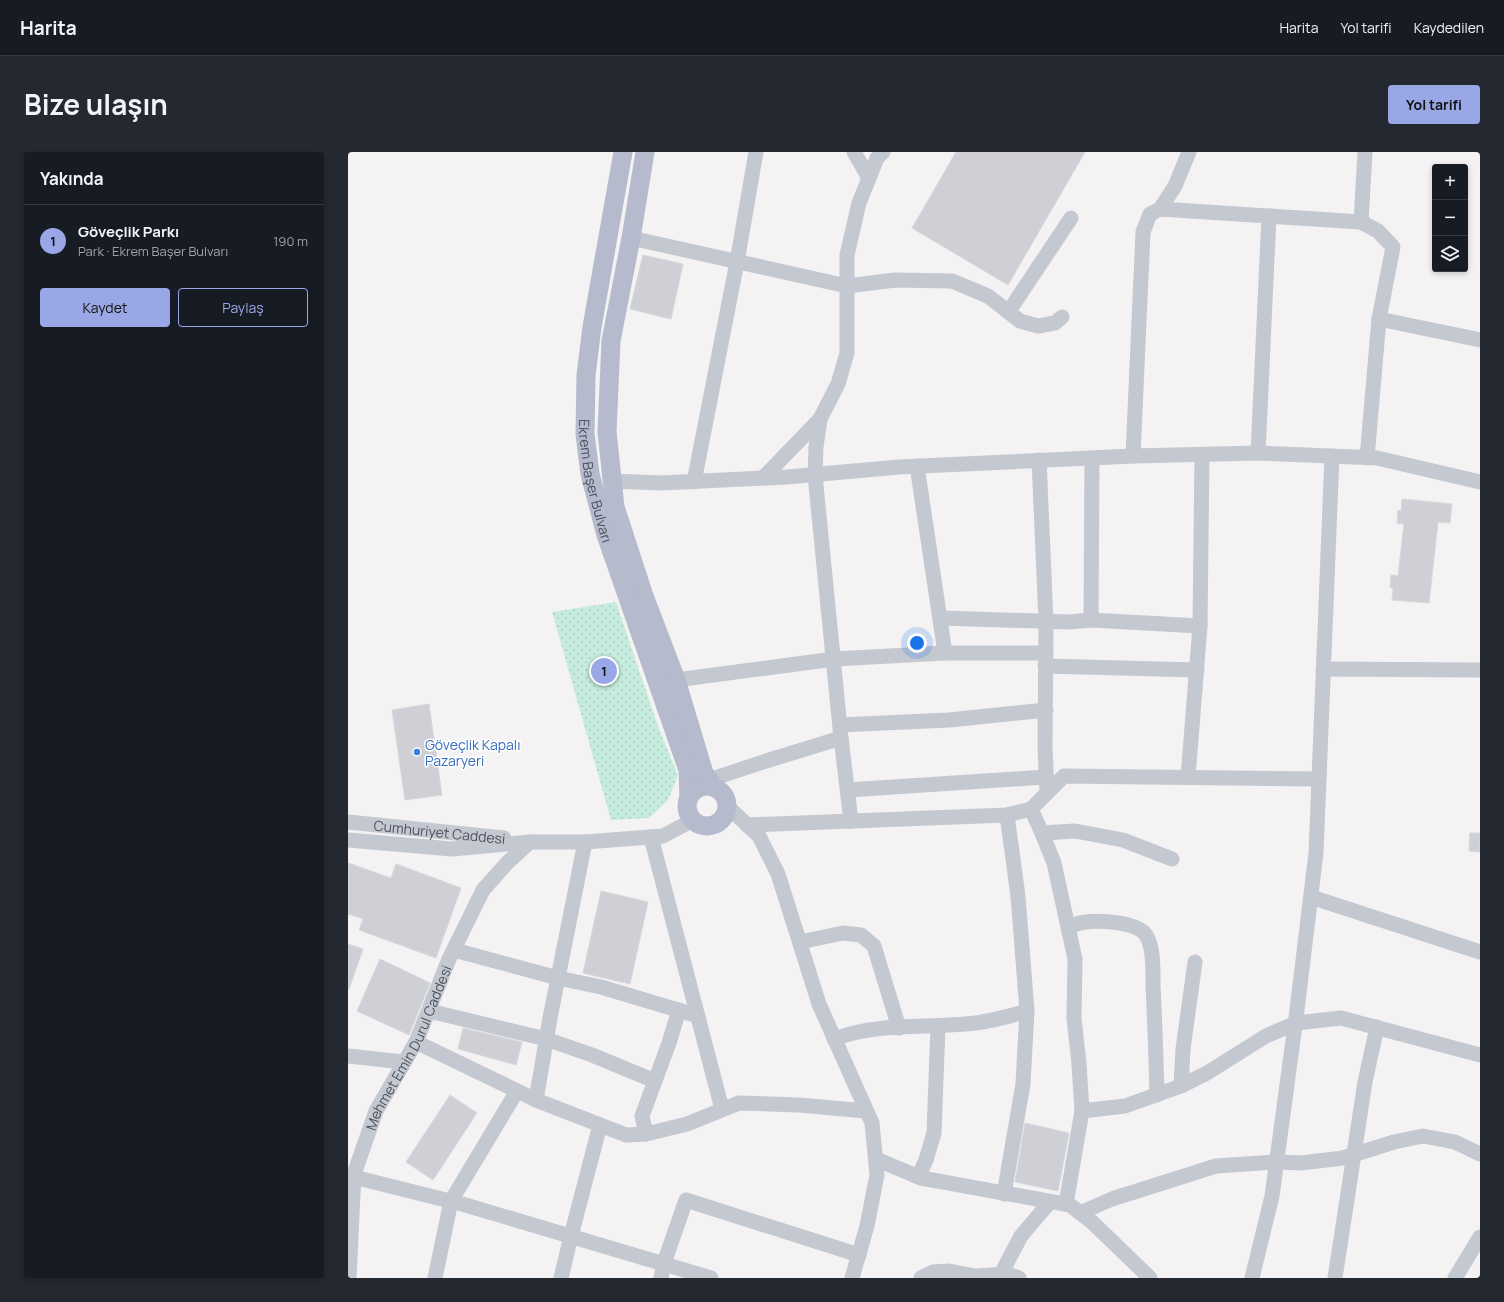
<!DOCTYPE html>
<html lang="tr">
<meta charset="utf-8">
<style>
body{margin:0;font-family:Manrope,sans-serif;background:#242831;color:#f1f3f6}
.controls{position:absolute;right:12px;top:12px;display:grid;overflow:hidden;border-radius:4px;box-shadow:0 2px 6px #0003}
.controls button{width:36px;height:36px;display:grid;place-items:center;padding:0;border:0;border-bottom:1px solid #363941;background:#171b24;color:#f1f3f6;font:20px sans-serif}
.you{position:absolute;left:569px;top:491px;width:14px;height:14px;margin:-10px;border:3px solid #fff;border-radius:50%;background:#1a73e8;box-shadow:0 0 0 6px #1a73e833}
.badge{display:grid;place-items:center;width:26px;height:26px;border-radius:50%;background:#99a7e6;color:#111;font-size:13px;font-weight:700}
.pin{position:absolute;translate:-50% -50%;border:2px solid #fff;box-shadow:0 1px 4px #0006}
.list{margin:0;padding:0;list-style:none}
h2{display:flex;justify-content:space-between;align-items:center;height:52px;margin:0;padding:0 16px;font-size:17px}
h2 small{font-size:13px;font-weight:400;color:#9ea1a6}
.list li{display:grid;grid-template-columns:26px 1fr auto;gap:12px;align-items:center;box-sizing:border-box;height:72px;padding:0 16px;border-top:1px solid #363941}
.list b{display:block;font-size:15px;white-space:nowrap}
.list p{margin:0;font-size:13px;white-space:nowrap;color:#9ea1a6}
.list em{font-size:13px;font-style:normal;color:#9ea1a6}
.actions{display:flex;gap:8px;padding:12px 16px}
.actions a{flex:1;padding:9px 0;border:1px solid #99a7e6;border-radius:4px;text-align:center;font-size:14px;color:#99a7e6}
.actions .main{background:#99a7e6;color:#111}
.icon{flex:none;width:22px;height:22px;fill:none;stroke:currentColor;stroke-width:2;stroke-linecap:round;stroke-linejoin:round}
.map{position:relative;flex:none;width:1132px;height:1126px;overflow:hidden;border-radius:4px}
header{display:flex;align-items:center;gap:24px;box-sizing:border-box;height:56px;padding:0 20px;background:#171b24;border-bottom:1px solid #363941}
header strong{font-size:19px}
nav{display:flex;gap:22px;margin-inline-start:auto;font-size:14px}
.intro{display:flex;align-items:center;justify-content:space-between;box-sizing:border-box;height:96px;padding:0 24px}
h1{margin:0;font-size:28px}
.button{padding:10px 18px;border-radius:4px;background:#99a7e6;color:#111;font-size:14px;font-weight:700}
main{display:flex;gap:24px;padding:0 24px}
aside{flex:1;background:#171b24;border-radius:4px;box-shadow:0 2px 6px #0003}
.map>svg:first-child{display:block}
.park{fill:url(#park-dots)}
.building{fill:#cfd0d5;stroke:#d7d7dc}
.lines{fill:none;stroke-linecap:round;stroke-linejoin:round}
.minor{stroke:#c4c8d1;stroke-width:15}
.major{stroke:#b5bbcd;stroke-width:19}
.shop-dot{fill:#3f7fe0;stroke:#fff;stroke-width:1.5}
.labels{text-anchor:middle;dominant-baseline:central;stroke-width:3;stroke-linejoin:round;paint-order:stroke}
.street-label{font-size:14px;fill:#4b505d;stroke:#fff}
.shop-label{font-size:14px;fill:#366cbe;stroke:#fff;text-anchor:start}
</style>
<header>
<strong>Harita</strong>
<nav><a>Harita</a><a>Yol tarifi</a><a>Kaydedilen</a></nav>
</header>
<div class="intro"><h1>Bize ulaşın</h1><a class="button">Yol tarifi</a></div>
<main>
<aside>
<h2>Yakında<small></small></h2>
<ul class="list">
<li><span class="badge">1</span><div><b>Göveçlik Parkı</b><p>Park · Ekrem Başer Bulvarı</p></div><em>190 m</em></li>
</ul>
<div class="actions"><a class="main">Kaydet</a><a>Paylaş</a></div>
</aside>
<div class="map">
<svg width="1132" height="1126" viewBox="0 0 1132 1126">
<defs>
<pattern id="park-dots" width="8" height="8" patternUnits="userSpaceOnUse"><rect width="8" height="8" fill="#c6ecde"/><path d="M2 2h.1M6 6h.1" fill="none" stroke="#acccc1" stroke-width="1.8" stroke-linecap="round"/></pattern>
</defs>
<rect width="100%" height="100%" fill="#f4f2f2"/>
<path class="park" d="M 268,450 L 311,577 L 330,623 L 320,648 L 301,666 L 263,668 L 204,460 Z"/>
<path class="building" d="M 608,0 L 737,0 L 660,133 L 564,76 Z
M 295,103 L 335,112 L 323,167 L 282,157 Z
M 1054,347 L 1104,352 L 1102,371 L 1090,370 L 1081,451 L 1044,448 L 1045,436 L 1042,436 L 1043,423 L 1050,424 L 1056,372 L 1049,371 L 1050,358 L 1053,359 Z
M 81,552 L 94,643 L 57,648 L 44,558 Z
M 1122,681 L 1132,681 L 1132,700 L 1121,699 Z
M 0,711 L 43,726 L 48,712 L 113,736 L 88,806 L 11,778 L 15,767 L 0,762 Z
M 253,739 L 300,750 L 282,832 L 235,821 Z
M 0,792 L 15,797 L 1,837 L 0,837 Z
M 32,807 L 82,831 L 61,883 L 9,859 Z
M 115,876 L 174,890 L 168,913 L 110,897 Z
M 102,943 L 129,961 L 85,1028 L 58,1010 Z
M 677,971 L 721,981 L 710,1039 L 667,1030 Z"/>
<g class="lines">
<g class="minor">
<path d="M 506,0 L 521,26"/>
<path d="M 812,57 L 1013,70 L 1030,79 L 1045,95 L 1031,167 L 1019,306"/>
<path d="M 1013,70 L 1017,0"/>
<path d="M 283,86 L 499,134 L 547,128 L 604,129 L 640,144 L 672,169 L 690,174 L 707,171 L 714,165"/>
<path d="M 661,159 L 723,66"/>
<path d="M 1031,167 L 1132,188"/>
<path d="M 472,267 L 468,295 L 467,323 L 493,586 L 503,669"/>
<path d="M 910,301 L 921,64"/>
<path d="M 785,304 L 795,80 L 802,62 L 812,57 L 827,34 L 841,0"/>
<path d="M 691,308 L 698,469 L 697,596 L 699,640"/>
<path d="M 569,314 L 597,501"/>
<path d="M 415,326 L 472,267 L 490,232 L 499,201 L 499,103 L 511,51 L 529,6 L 535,0"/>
<path d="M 264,329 L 313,331 L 439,325 L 551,315 L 785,304 L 910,301 L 1029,306 L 1132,330"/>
<path d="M 346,330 L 389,110 L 408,0"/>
<path d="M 592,466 L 721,470 L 743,468 L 852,474"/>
<path d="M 743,468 L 744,306"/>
<path d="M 697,514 L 849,518"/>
<path d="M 975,517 L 1132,518"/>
<path d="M 328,528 L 486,507 L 597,501 L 698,501"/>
<path d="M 492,573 L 601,568 L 698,558"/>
<path d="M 840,625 L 852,474 L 854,303"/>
<path d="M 361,628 L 418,609 L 493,586"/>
<path d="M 500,638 L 698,625"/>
<path d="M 379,654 L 411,684 L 430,722 L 471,852 L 524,971 L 529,1023 L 519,1074 L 504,1126"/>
<path d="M 683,657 L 694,681 L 727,679 L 775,688 L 824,707"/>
<path id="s1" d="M 0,670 L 156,686"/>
<path d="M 399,673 L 659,663 L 683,657 L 716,624 L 971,627"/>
<path d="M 694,681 L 706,711 L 727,807 L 726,866 L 731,912 L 734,959 L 718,1052"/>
<path d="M 303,685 L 374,957"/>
<path d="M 0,688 L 104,697 L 182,690 L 237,690 L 315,684 L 345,668"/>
<path d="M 963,745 L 1132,800"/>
<path d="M 720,775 C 726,773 732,770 738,770 C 753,768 789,770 798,783 C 806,796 805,820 805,834 C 807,870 808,907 809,943"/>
<path d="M 452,790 L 495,781 L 513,783 L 526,794 L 551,876"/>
<path d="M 106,798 L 210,826 L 253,835 L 350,864"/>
<path d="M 81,859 L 198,887 L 244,903 L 307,929"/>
<path d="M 486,887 C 528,871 573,876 617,872 C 638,871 659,865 679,859"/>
<path d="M 68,890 L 188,948 L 278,983 L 298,982 L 339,972 L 391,951 L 451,953 L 518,959"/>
<path d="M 0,904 L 55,910"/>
<path d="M 833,934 L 835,897 L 847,810"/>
<path d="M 188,948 L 202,866 L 237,690"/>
<path d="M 734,959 L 777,954 L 833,934 L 859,921 L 918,884 L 948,871 L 993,866 L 1132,903"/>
<path d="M 298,982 L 294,964 L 321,891 L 331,858"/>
<path d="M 528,1007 L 573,1026 L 722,1053 L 744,1070 L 802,1126"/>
<path d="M 6,1025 L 114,1052 L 363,1126"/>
<path d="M 570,1025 L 578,1008 L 586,981 L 590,874"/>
<path d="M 656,1042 L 675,932 L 679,859 L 670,744 L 659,663"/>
<path d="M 732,1061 L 764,1047 L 868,1014 L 929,1010 L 953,1011 L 995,1006 L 1046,990 L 1075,984 L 1107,990 L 1132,1002"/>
<path d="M 653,1122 L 673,1084 L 702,1050"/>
<path id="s2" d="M 1,1126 L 6,1022 L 28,959 L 68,890 L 101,807 L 135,738 L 159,711 L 182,690"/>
<path d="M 87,1126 L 103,1049 L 169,939"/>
<path d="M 213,1126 L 223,1084 L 252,973"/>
<path d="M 313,1126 L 316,1111 L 338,1048 L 511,1103"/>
<path d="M 573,1126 L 585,1120 L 601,1119 L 627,1124 L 660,1122 L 671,1126"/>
<path d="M 904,1126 L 924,1044 L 948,866 L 968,701 L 984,304"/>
<path d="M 987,1126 L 1017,930 L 1029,875"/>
<path d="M 1107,1126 L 1132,1085"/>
</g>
<g class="major">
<path id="s3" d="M 275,0 L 244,175 L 238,223 L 237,282 L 242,322 L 258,383 L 340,618 L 341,646"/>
<path d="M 297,0 L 283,86 L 263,189 L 259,280 L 267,355 L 296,444 L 328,528 L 356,621 L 367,636"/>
<circle cx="359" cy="654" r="20"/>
</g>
</g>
<circle class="shop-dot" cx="69" cy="600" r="4"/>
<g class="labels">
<g class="street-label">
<text stroke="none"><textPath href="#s3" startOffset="333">Ekrem Başer Bulvarı</textPath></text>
<text stroke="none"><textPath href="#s1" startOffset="92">Cumhuriyet Caddesi</textPath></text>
<text stroke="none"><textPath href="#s2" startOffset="242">Mehmet Emin Durul Caddesi</textPath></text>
</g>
<g class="shop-label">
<text x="77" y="592">Göveçlik Kapalı<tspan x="77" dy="16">Pazaryeri</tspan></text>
</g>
</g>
</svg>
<div class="controls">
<button>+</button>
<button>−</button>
<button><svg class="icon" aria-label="layers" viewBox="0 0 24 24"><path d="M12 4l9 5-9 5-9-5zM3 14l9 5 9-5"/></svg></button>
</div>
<div class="you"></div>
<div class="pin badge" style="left:256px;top:519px">1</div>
</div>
</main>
